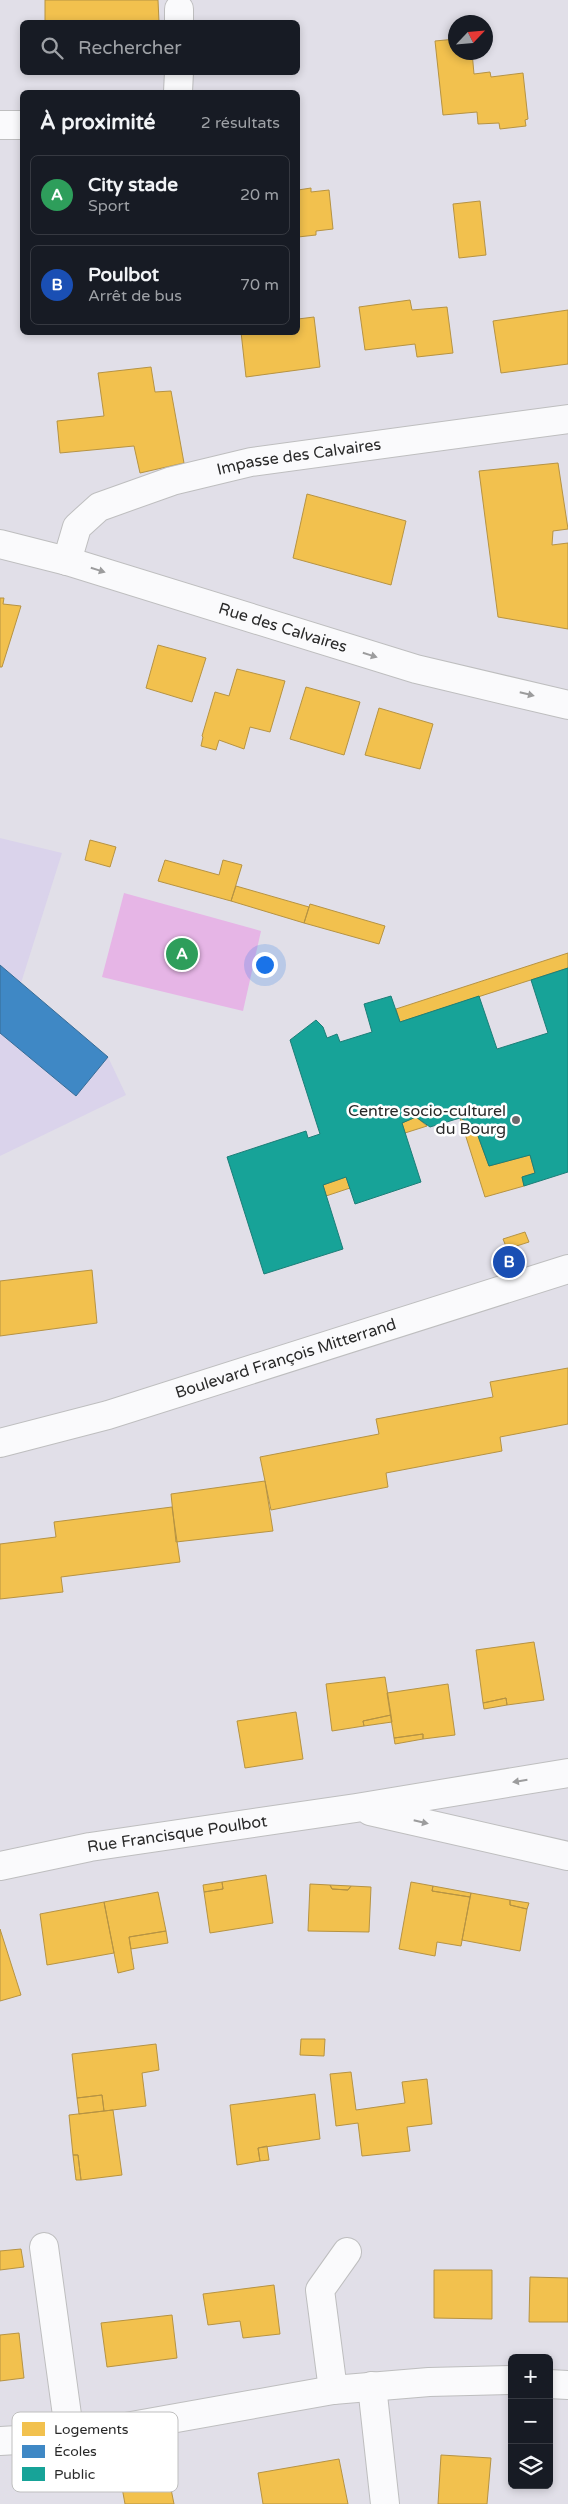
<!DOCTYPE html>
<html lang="fr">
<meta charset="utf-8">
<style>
body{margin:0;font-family:"Varela Round",sans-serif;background:#242831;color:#f1f3f6}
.controls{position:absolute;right:15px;bottom:15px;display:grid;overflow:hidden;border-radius:8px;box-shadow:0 2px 8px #0003}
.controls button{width:45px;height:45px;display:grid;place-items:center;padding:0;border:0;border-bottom:1px solid #363941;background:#171b24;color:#f1f3f6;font:25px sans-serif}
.compass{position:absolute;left:448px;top:15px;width:45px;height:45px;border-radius:50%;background:#171b24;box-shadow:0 2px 8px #0003;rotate:64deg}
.you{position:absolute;left:264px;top:964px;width:18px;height:18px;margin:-12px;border:4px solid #fff;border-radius:50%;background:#1a73e8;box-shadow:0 0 0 8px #1a73e833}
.badge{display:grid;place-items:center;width:32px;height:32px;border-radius:50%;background:#69696c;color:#fff;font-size:16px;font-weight:700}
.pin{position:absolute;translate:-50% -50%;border:2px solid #fff;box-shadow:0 1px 5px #0006}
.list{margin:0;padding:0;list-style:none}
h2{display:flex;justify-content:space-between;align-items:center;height:65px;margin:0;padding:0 20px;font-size:21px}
h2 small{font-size:16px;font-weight:400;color:#9ea1a6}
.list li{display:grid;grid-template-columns:32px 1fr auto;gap:15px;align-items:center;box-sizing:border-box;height:80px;margin:0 10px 10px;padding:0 10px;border:1px solid #363941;border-radius:8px}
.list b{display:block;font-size:19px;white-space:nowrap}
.list p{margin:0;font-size:16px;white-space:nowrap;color:#9ea1a6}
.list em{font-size:16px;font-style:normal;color:#9ea1a6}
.icon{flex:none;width:28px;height:28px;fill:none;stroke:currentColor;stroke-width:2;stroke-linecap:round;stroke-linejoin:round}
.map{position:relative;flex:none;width:568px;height:2504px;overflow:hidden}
.search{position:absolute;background:#171b24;box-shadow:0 2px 8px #0003;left:20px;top:20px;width:280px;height:55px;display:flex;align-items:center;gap:12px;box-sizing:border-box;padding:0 18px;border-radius:8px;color:#9ea1a6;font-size:19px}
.panel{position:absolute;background:#171b24;box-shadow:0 2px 8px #0003;left:20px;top:90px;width:280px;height:245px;border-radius:8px}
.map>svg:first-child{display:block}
.education{fill:#dad3eb}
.pitch{fill:#e6b5e6}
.homes{fill:#f2c14e;stroke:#b69343}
.schools{fill:#3f88c5;stroke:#386c96}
.public{fill:#17a398;stroke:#1c7e77}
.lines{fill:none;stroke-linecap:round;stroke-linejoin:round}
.minor-casing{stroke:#bebebf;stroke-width:30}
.minor{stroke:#fafafc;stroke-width:28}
.oneway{fill:#9c9c9d}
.poi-dot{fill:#69696c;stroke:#fff;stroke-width:2}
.labels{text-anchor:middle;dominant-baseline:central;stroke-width:5;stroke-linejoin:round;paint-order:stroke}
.street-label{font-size:16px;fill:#292929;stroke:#fff}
.poi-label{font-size:16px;fill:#292929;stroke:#fff;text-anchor:end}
.key{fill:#fff;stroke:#bfbfbf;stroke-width:1}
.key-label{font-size:14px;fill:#292929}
</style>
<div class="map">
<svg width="568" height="2504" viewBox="0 0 568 2504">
<rect width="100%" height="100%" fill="#e1dfe8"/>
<path class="education" d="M 0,838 L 62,853 L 21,983 L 108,1057 L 126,1095 L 0,1156 Z"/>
<path class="pitch" d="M 124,893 L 261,931 L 243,1011 L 102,977 Z"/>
<path class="homes" d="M 45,0 L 158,0 L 159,22 L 45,22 Z
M 456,39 L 456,52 L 472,52 L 474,74 L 490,72 L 491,77 L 523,73 L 528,119 L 525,120 L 526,126 L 500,129 L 499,123 L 478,124 L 477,112 L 443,115 L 435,41 Z
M 311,188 L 311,192 L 329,190 L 333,229 L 316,231 L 316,235 L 298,237 L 298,190 Z
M 480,201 L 486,255 L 459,258 L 453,204 Z
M 410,300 L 412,310 L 447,307 L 453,353 L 417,357 L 415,344 L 365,350 L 359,307 Z
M 568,310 L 568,364 L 501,373 L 493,321 Z
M 314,317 L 320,367 L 246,377 L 241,332 L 298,332 L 298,319 Z
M 151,367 L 155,392 L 171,391 L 184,463 L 140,473 L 134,446 L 60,453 L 57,421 L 104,416 L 98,373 Z
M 558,463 L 568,529 L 553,531 L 552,545 L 568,543 L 568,629 L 498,617 L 479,471 Z
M 307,494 L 406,521 L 391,585 L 293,558 Z
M 0,598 L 4,598 L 3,604 L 21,606 L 2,667 L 0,667 Z
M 158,645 L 206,658 L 192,702 L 146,688 Z
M 237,669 L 285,681 L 270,732 L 250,727 L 244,749 L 219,740 L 216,750 L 201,746 L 203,737 L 202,736 L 215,692 L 229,696 Z
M 306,687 L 360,702 L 344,755 L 290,739 Z
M 379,708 L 433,724 L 420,769 L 365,755 Z
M 90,840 L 116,847 L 110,867 L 85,860 Z
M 165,860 L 219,875 L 223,860 L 242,865 L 231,901 L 158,881 Z
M 236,886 L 309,907 L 304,923 L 231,901 Z
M 310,904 L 385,926 L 379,944 L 304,923 Z
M 568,953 L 568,968 L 400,1022 L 396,1009 Z
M 416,1117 L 427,1126 L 405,1133 L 402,1123 Z
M 460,1118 L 474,1125 L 489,1166 L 530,1155 L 535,1173 L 522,1177 L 524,1186 L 485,1197 Z
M 346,1177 L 350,1188 L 326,1196 L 323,1185 Z
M 525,1232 L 529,1242 L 507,1249 L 503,1239 Z
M 92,1270 L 97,1323 L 0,1336 L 0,1281 Z
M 568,1368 L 568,1424 L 500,1437 L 502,1451 L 386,1473 L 388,1487 L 271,1510 L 260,1457 L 379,1434 L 376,1419 L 493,1397 L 490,1382 Z
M 265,1481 L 273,1531 L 176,1542 L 171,1494 Z
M 172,1507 L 180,1562 L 61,1577 L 63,1592 L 0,1599 L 0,1544 L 56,1537 L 54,1522 Z
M 534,1642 L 544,1700 L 507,1705 L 506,1698 L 483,1703 L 476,1650 Z
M 385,1677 L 391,1715 L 363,1721 L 364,1726 L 332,1731 L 326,1684 Z
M 448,1684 L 455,1735 L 423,1739 L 423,1734 L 394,1738 L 387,1693 Z
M 506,1698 L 507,1705 L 484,1709 L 483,1703 Z
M 296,1712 L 303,1759 L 245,1768 L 237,1721 Z
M 391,1715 L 392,1722 L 364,1726 L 363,1721 Z
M 423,1734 L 423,1739 L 395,1744 L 394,1738 Z
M 266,1875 L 273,1923 L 210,1933 L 204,1892 L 223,1889 L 222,1882 Z
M 222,1882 L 223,1889 L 204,1892 L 203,1885 Z
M 411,1882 L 433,1886 L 432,1891 L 470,1897 L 461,1946 L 437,1942 L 435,1956 L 399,1949 Z
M 310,1884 L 330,1885 L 332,1889 L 348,1890 L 351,1886 L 371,1887 L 369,1932 L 308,1931 Z
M 330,1885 L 351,1886 L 348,1890 L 332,1889 Z
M 433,1886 L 471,1893 L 470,1897 L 432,1891 Z
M 158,1892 L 166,1931 L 129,1937 L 134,1969 L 118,1973 L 104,1902 Z
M 471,1893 L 510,1900 L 510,1905 L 527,1909 L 520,1951 L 462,1940 Z
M 510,1900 L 529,1903 L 527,1909 L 510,1905 Z
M 104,1902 L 114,1953 L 47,1965 L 40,1914 Z
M 0,1929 L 21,1995 L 0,2001 Z
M 166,1931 L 168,1943 L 131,1949 L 129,1937 Z
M 301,2039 L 325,2039 L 324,2056 L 300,2055 Z
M 156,2044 L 159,2070 L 142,2073 L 146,2106 L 104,2111 L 102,2095 L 77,2098 L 72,2054 Z
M 351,2072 L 356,2110 L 405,2103 L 402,2082 L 427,2079 L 432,2124 L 407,2127 L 410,2151 L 362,2156 L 358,2123 L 336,2126 L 330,2074 Z
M 315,2094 L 320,2139 L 258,2148 L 260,2161 L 237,2165 L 230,2105 Z
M 102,2095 L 104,2111 L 79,2114 L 77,2098 Z
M 113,2110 L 122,2175 L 81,2180 L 78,2155 L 73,2155 L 69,2115 Z
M 267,2146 L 269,2160 L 260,2161 L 258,2148 Z
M 73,2155 L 78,2155 L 81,2180 L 76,2180 Z
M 21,2249 L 24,2267 L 0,2270 L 0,2251 Z
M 434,2270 L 492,2270 L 492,2319 L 434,2318 Z
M 530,2277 L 568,2278 L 568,2322 L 529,2322 Z
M 274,2285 L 280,2334 L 243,2338 L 240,2321 L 208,2325 L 203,2294 Z
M 172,2315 L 177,2358 L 107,2367 L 101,2323 Z
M 19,2333 L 24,2378 L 0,2381 L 0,2335 Z
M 441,2455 L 491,2458 L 487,2504 L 438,2504 Z
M 339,2459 L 348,2504 L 263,2504 L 258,2473 Z
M 168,2474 L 174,2504 L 125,2504 L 121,2482 Z"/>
<path class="schools" d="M 0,965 L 108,1057 L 76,1096 L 0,1033 Z"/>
<path class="public" d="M 568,968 L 568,1172 L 524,1186 L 522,1177 L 535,1173 L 530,1155 L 489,1166 L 474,1125 L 460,1118 L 430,1127 L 416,1117 L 402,1123 L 421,1182 L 355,1204 L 346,1177 L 323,1185 L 343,1249 L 264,1274 L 227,1157 L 306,1131 L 308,1138 L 320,1134 L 290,1040 L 316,1020 L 323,1027 L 327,1038 L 337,1034 L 340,1042 L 372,1032 L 364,1004 L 391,996 L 400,1022 L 479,996 L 497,1049 L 548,1033 L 531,980 Z"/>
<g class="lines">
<g class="minor-casing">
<g id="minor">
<path d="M 179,9 L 179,22"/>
<path d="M 178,92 L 179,72"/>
<path d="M 0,125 L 22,125"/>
<path id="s1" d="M 0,544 L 67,561 L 416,669 L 568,705"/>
<path id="s2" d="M 67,561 L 77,527 L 99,507 L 172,481 L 251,462 L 568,419"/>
<path id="s3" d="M 0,1443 L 108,1415 L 568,1269"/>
<path d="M 370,1811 L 568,1856"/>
<path id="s4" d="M 0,1866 L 90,1847 L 356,1808 L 568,1773"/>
<path d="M 44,2247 L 70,2437"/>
<path d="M 549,2384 L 568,2385"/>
<path d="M 372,2386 L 385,2504"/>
<path d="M 333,2390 L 320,2290 L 347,2252"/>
<path d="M 0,2441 L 70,2437 L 333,2390 L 429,2382 L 512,2380"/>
</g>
</g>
<use href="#minor" class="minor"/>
</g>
<defs><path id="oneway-solid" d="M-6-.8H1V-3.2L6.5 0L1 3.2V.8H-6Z" transform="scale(1.25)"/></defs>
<g class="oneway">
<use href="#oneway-solid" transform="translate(98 570) rotate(17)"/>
<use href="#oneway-solid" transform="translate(370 655) rotate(17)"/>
<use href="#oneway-solid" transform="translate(527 694) rotate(14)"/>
<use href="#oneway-solid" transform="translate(520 1781) rotate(171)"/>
<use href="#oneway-solid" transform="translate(421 1822) rotate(13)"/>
</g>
<circle class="poi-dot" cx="516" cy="1120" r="5"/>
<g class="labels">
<g class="street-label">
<text stroke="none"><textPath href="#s2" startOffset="272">Impasse des Calvaires</textPath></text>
<text stroke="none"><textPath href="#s1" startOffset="295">Rue des Calvaires</textPath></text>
<text stroke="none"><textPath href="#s3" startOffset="298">Boulevard François Mitterrand</textPath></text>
<text stroke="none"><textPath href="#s4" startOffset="180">Rue Francisque Poulbot</textPath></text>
</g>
<g class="poi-label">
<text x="506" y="1111">Centre socio-culturel<tspan x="506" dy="18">du Bourg</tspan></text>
</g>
</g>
<rect x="12" y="2412" width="166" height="80" rx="8" class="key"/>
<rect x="22" y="2422" width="23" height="14" fill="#f2c14e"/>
<rect x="22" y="2445" width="23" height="13" fill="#3f88c5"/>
<rect x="22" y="2467" width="23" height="14" fill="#17a398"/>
<g class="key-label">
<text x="54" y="2434">Logements</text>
<text x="54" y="2456">Écoles</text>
<text x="54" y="2479">Public</text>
</g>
</svg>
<div class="controls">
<button>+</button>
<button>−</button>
<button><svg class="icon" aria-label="layers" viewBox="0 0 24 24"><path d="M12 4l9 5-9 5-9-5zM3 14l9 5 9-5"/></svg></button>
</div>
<svg class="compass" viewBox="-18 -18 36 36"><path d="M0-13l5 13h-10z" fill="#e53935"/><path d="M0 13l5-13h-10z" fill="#9ea1a6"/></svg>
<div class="you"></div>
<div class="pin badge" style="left:182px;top:954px;background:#2e9e5b">A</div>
<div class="pin badge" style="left:509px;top:1262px;background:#1a4fb4">B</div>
<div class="search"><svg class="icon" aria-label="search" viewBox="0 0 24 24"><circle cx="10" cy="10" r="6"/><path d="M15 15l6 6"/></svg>Rechercher</div>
<section class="panel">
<h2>À proximité<small>2 résultats</small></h2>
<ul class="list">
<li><span class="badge" style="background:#2e9e5b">A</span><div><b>City stade</b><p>Sport</p></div><em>20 m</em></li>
<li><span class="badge" style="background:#1a4fb4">B</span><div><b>Poulbot</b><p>Arrêt de bus</p></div><em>70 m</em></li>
</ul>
</section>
</div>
